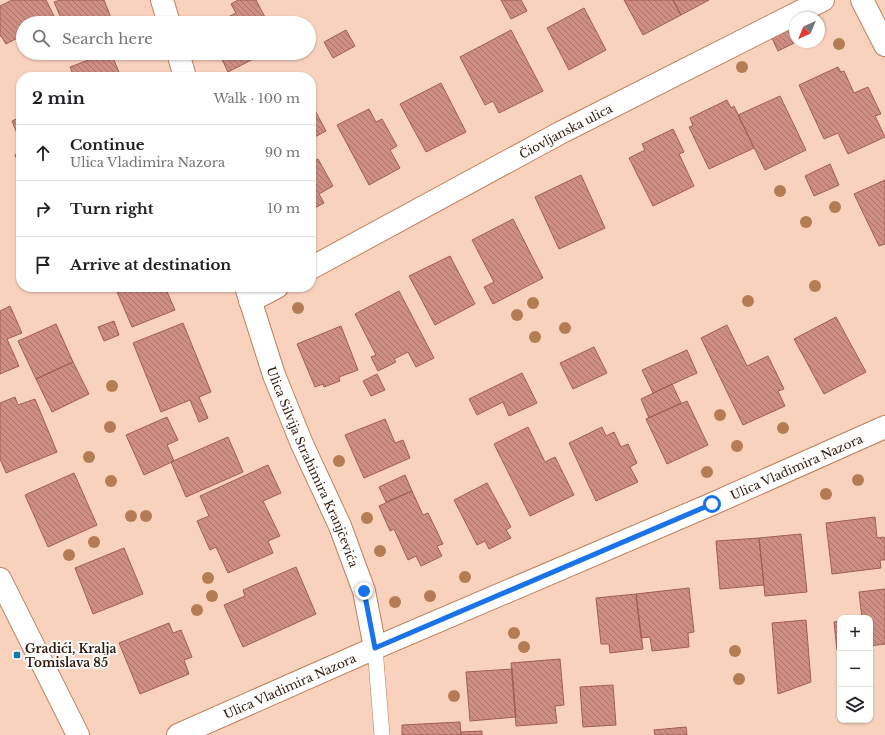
<!DOCTYPE html>
<meta charset="utf-8">
<style>
body{margin:0;font-family:"Libre Baskerville",serif;background:#f6f6f6;color:#202124}
.controls{position:absolute;right:12px;bottom:12px;display:grid;overflow:hidden;border-radius:8px;box-shadow:0 1px 3px #0004}
.controls button{width:36px;height:36px;display:grid;place-items:center;padding:0;border:0;border-bottom:1px solid #e0e0e0;background:#fff;color:#202124;font:20px sans-serif}
.compass{position:absolute;left:789px;top:12px;width:36px;height:36px;border-radius:50%;background:#fff;box-shadow:0 1px 3px #0004;rotate:224deg}
.stop{position:absolute;width:12px;height:12px;margin:-9px;border:3px solid #1a73e8;border-radius:50%;background:#fff}
.stop.end{background:#1a73e8;border-color:#fff;box-shadow:0 1px 4px #0008}
.list{margin:0;padding:0;list-style:none}
h2{display:flex;justify-content:space-between;align-items:center;height:52px;margin:0;padding:0 16px;font-size:17px}
h2 small{font-size:13px;font-weight:400;color:#757577}
.list li{display:grid;grid-template-columns:26px 1fr auto;gap:12px;align-items:center;box-sizing:border-box;height:56px;padding:0 16px;border-top:1px solid #e0e0e0}
.list b{display:block;font-size:15px;white-space:nowrap}
.list p{margin:0;font-size:13px;white-space:nowrap;color:#757577}
.list em{font-size:13px;font-style:normal;color:#757577}
.icon{flex:none;width:22px;height:22px;fill:none;stroke:currentColor;stroke-width:2;stroke-linecap:round;stroke-linejoin:round}
.map{position:relative;flex:none;width:885px;height:735px;overflow:hidden}
.search{position:absolute;background:#fff;box-shadow:0 1px 3px #0004;left:16px;top:16px;width:300px;height:44px;display:flex;align-items:center;gap:10px;box-sizing:border-box;padding:0 14px;border-radius:22px;color:#757577;font-size:15px}
.panel{position:absolute;background:#fff;box-shadow:0 1px 3px #0004;left:16px;top:72px;width:300px;height:220px;border-radius:16px}
.map>svg:first-child{display:block}
.building{fill:url(#building-back-hatch);stroke:#a05e53}
.lines{fill:none;stroke-linecap:round;stroke-linejoin:round}
.service-casing{stroke:#bc805e;stroke-width:16}
.minor-casing{stroke:#bc805e;stroke-width:24}
.tertiary-casing{stroke:#bc805e;stroke-width:24}
.service{stroke:#fff;stroke-width:15}
.minor{stroke:#fff;stroke-width:22}
.tertiary{stroke:#fff;stroke-width:22}
.tree{fill:#b37c55}
.route{stroke:#1a73e8;stroke-width:5}
.poi-dot{fill:#1180a8;stroke:#fcfcfc;stroke-width:1.5}
.labels{text-anchor:middle;dominant-baseline:central;stroke-width:4;stroke-linejoin:round;paint-order:stroke}
.street-label{font-size:12px;fill:#311a0c;stroke:#fcfcfc}
.poi-label{font-size:12px;font-weight:bold;fill:#311a0c;stroke:#fcfcfc;text-anchor:start}
</style>
<div class="map">
<svg width="885" height="735" viewBox="0 0 885 735">
<defs>
<pattern id="building-back-hatch" width="6" height="6" patternUnits="userSpaceOnUse"><rect width="6" height="6" fill="#cf8e83"/><path d="M-1 5l2 2M0 0l6 6M5-1l2 2" fill="none" stroke="#a9736a"/></pattern>
</defs>
<rect width="100%" height="100%" fill="#f9d2bd"/>
<path class="building" d="M 12,0 L 46,0 L 55,18 L 46,23 L 23,23 L 23,35 L 6,44 L 1,36 L 0,36 L 0,6 Z
M 60,0 L 104,0 L 113,23 L 63,23 L 54,2 Z
M 238,0 L 256,0 L 268,23 L 216,23 L 236,13 L 231,4 Z
M 501,0 L 521,0 L 527,11 L 511,19 Z
M 624,0 L 673,0 L 681,15 L 643,35 Z
M 673,0 L 709,0 L 681,15 Z
M 584,8 L 606,50 L 569,70 L 547,28 Z
M 792,26 L 795,32 L 795,42 L 796,42 L 778,51 L 771,36 Z
M 346,30 L 355,46 L 333,58 L 324,42 Z
M 511,30 L 543,91 L 499,113 L 493,101 L 485,105 L 460,57 Z
M 107,53 L 111,53 L 121,77 L 74,77 L 70,67 Z
M 219,53 L 265,53 L 228,72 Z
M 838,67 L 841,72 L 844,71 L 854,93 L 868,87 L 881,114 L 875,116 L 885,137 L 848,154 L 838,133 L 824,139 L 799,85 Z
M 441,83 L 466,132 L 426,152 L 400,104 Z
M 780,96 L 806,150 L 765,170 L 738,115 Z
M 727,100 L 731,108 L 734,106 L 754,148 L 709,169 L 689,127 L 693,126 L 690,118 Z
M 311,103 L 326,131 L 311,139 Z
M 369,109 L 376,122 L 382,119 L 397,146 L 390,150 L 400,168 L 369,185 L 337,125 Z
M 21,117 L 21,143 L 12,121 Z
M 673,129 L 684,152 L 679,154 L 694,186 L 653,206 L 629,158 L 645,150 L 642,144 Z
M 21,152 L 21,168 L 15,155 Z
M 318,159 L 333,186 L 319,194 L 324,203 L 311,210 L 311,163 Z
M 830,164 L 839,185 L 814,196 L 805,176 Z
M 581,175 L 605,228 L 559,249 L 535,197 Z
M 885,180 L 885,244 L 879,246 L 854,194 Z
M 513,219 L 543,278 L 493,304 L 484,287 L 494,282 L 472,240 Z
M 450,256 L 475,304 L 435,325 L 409,276 Z
M 115,287 L 165,287 L 175,310 L 132,327 Z
M 399,291 L 434,358 L 416,367 L 408,352 L 394,359 L 396,362 L 378,371 L 371,357 L 376,355 L 355,314 Z
M 10,306 L 22,333 L 7,339 L 19,366 L 0,374 L 0,311 Z
M 836,317 L 866,372 L 824,394 L 794,339 Z
M 114,321 L 119,335 L 104,341 L 98,327 Z
M 183,323 L 211,392 L 199,397 L 208,418 L 199,422 L 190,400 L 161,412 L 133,343 Z
M 56,324 L 73,362 L 36,379 L 18,341 Z
M 727,325 L 747,366 L 768,356 L 784,389 L 778,391 L 785,406 L 743,425 L 701,338 Z
M 341,326 L 358,370 L 339,377 L 340,381 L 324,387 L 323,384 L 315,387 L 297,344 Z
M 594,347 L 607,373 L 573,389 L 560,363 Z
M 687,350 L 697,373 L 653,393 L 642,370 Z
M 73,362 L 89,394 L 52,412 L 36,379 Z
M 522,373 L 537,403 L 509,416 L 503,402 L 477,415 L 469,399 Z
M 377,374 L 385,390 L 371,396 L 363,381 Z
M 672,384 L 681,403 L 649,418 L 641,399 Z
M 15,397 L 18,405 L 35,399 L 57,452 L 6,473 L 0,459 L 0,403 Z
M 687,401 L 708,445 L 667,464 L 646,419 Z
M 167,417 L 178,440 L 167,445 L 174,461 L 144,475 L 126,435 Z
M 385,419 L 395,443 L 403,440 L 410,458 L 364,478 L 345,435 Z
M 528,427 L 545,462 L 555,457 L 574,495 L 530,516 L 494,444 Z
M 602,427 L 606,436 L 614,432 L 621,447 L 628,444 L 637,463 L 630,467 L 638,482 L 596,501 L 569,443 Z
M 228,437 L 243,472 L 186,497 L 171,462 Z
M 268,465 L 281,493 L 263,501 L 280,536 L 268,541 L 273,553 L 228,573 L 216,547 L 210,550 L 197,521 L 209,516 L 200,496 Z
M 74,473 L 97,525 L 48,547 L 25,495 Z
M 405,475 L 412,491 L 386,502 L 379,487 Z
M 487,483 L 511,527 L 506,530 L 511,538 L 489,549 L 485,541 L 477,545 L 454,500 Z
M 412,491 L 423,515 L 428,513 L 443,544 L 437,546 L 442,556 L 421,566 L 416,556 L 408,560 L 394,529 L 390,531 L 379,506 Z
M 875,517 L 877,538 L 884,537 L 885,541 L 885,560 L 880,560 L 881,568 L 832,574 L 826,523 Z
M 801,534 L 807,592 L 765,596 L 759,538 Z
M 759,538 L 764,585 L 720,589 L 716,541 Z
M 124,548 L 143,594 L 93,614 L 75,568 Z
M 296,567 L 316,614 L 243,647 L 224,605 L 245,596 L 243,590 Z
M 689,588 L 694,632 L 688,633 L 689,647 L 652,651 L 650,637 L 641,638 L 636,594 Z
M 885,589 L 885,644 L 870,646 L 870,618 L 862,618 L 859,592 Z
M 636,594 L 643,649 L 610,653 L 609,644 L 601,644 L 596,598 Z
M 806,620 L 811,682 L 778,694 L 772,623 Z
M 840,621 L 840,649 L 837,650 L 834,622 Z
M 169,623 L 173,633 L 181,630 L 192,657 L 184,660 L 189,674 L 140,694 L 119,643 Z
M 560,659 L 564,705 L 555,706 L 557,723 L 516,726 L 511,663 Z
M 512,669 L 516,717 L 470,721 L 466,672 Z
M 613,685 L 616,725 L 583,727 L 580,687 Z
M 460,722 L 461,735 L 402,735 L 402,725 Z
M 686,727 L 687,735 L 655,735 L 654,730 Z
M 482,731 L 482,735 L 461,735 L 461,732 Z"/>
<g class="lines">
<g class="service-casing">
<path id="service" d="M 375,648 L 382,735"/>
</g>
<g class="minor-casing">
<g id="minor">
<path d="M 162,0 L 169,23"/>
<path d="M 862,0 L 885,45"/>
<path d="M 178,53 L 185,77"/>
<path id="s1" d="M 311,268 L 560,133 L 823,0"/>
<path id="s2" d="M 246,287 L 274,375 L 302,444 L 340,526 L 364,591 L 375,648"/>
<path d="M 250,301 L 277,287"/>
<path id="s3" d="M 178,735 L 375,648 L 712,504 L 885,427"/>
</g>
</g>
<g class="tertiary-casing">
<path id="tertiary" d="M 0,579 L 78,735"/>
</g>
<use href="#service" class="service"/>
<use href="#minor" class="minor"/>
<use href="#tertiary" class="tertiary"/>
</g>
<g class="tree">
<circle cx="839" cy="44" r="6"/>
<circle cx="742" cy="67" r="6"/>
<circle cx="780" cy="191" r="6"/>
<circle cx="835" cy="207" r="6"/>
<circle cx="806" cy="222" r="6"/>
<circle cx="815" cy="286" r="6"/>
<circle cx="748" cy="301" r="6"/>
<circle cx="533" cy="303" r="6"/>
<circle cx="298" cy="308" r="6"/>
<circle cx="517" cy="315" r="6"/>
<circle cx="565" cy="328" r="6"/>
<circle cx="535" cy="337" r="6"/>
<circle cx="112" cy="386" r="6"/>
<circle cx="720" cy="415" r="6"/>
<circle cx="110" cy="427" r="6"/>
<circle cx="783" cy="428" r="6"/>
<circle cx="737" cy="446" r="6"/>
<circle cx="89" cy="457" r="6"/>
<circle cx="339" cy="461" r="6"/>
<circle cx="707" cy="472" r="6"/>
<circle cx="858" cy="480" r="6"/>
<circle cx="111" cy="481" r="6"/>
<circle cx="826" cy="494" r="6"/>
<circle cx="131" cy="516" r="6"/>
<circle cx="146" cy="516" r="6"/>
<circle cx="367" cy="518" r="6"/>
<circle cx="94" cy="542" r="6"/>
<circle cx="380" cy="551" r="6"/>
<circle cx="69" cy="555" r="6"/>
<circle cx="465" cy="577" r="6"/>
<circle cx="208" cy="578" r="6"/>
<circle cx="212" cy="596" r="6"/>
<circle cx="430" cy="596" r="6"/>
<circle cx="395" cy="602" r="6"/>
<circle cx="197" cy="610" r="6"/>
<circle cx="514" cy="633" r="6"/>
<circle cx="524" cy="647" r="6"/>
<circle cx="735" cy="651" r="6"/>
<circle cx="739" cy="679" r="6"/>
<circle cx="454" cy="696" r="6"/>
</g>
<g class="lines">
<path class="route" d="M 364,591 L 375,648 L 712,504"/>
</g>
<rect class="poi-dot" x="13" y="651" width="8" height="8" rx="2"/>
<g class="labels">
<g class="street-label">
<text stroke="none"><textPath href="#s1" startOffset="289">Čiovljanska ulica</textPath></text>
<text stroke="none"><textPath href="#s2" startOffset="192">Ulica Silvija Strahimira Kranjčevića</textPath></text>
<text stroke="none"><textPath href="#s3" startOffset="674">Ulica Vladimira Nazora</textPath></text>
<text stroke="none"><textPath href="#s3" startOffset="122">Ulica Vladimira Nazora</textPath></text>
</g>
<g class="poi-label">
<text x="25" y="648">Gradići, Kralja<tspan x="25" dy="14">Tomislava 85</tspan></text>
</g>
</g>
</svg>
<div class="controls">
<button>+</button>
<button>−</button>
<button><svg class="icon" aria-label="layers" viewBox="0 0 24 24"><path d="M12 4l9 5-9 5-9-5zM3 14l9 5 9-5"/></svg></button>
</div>
<svg class="compass" viewBox="-18 -18 36 36"><path d="M0-13l5 13h-10z" fill="#e53935"/><path d="M0 13l5-13h-10z" fill="#757577"/></svg>
<div class="stop" style="left:712px;top:504px"></div>
<div class="stop end" style="left:364px;top:591px"></div>
<div class="search"><svg class="icon" aria-label="search" viewBox="0 0 24 24"><circle cx="10" cy="10" r="6"/><path d="M15 15l6 6"/></svg>Search here</div>
<section class="panel">
<h2>2 min<small>Walk · 100 m</small></h2>
<ul class="list">
<li><svg class="icon" aria-label="ahead" viewBox="0 0 24 24"><path d="M12 20V5M6 11l6-6 6 6"/></svg><div><b>Continue</b><p>Ulica Vladimira Nazora</p></div><em>90 m</em></li>
<li><svg class="icon" aria-label="right" viewBox="0 0 24 24"><path d="M7 20v-9h11M14 6l5 5-5 5"/></svg><div><b>Turn right</b></div><em>10 m</em></li>
<li><svg class="icon" aria-label="arrive" viewBox="0 0 24 24"><path d="M6 21V4h12l-3 4 3 4H6"/></svg><div><b>Arrive at destination</b></div></li>
</ul>
</section>
</div>
